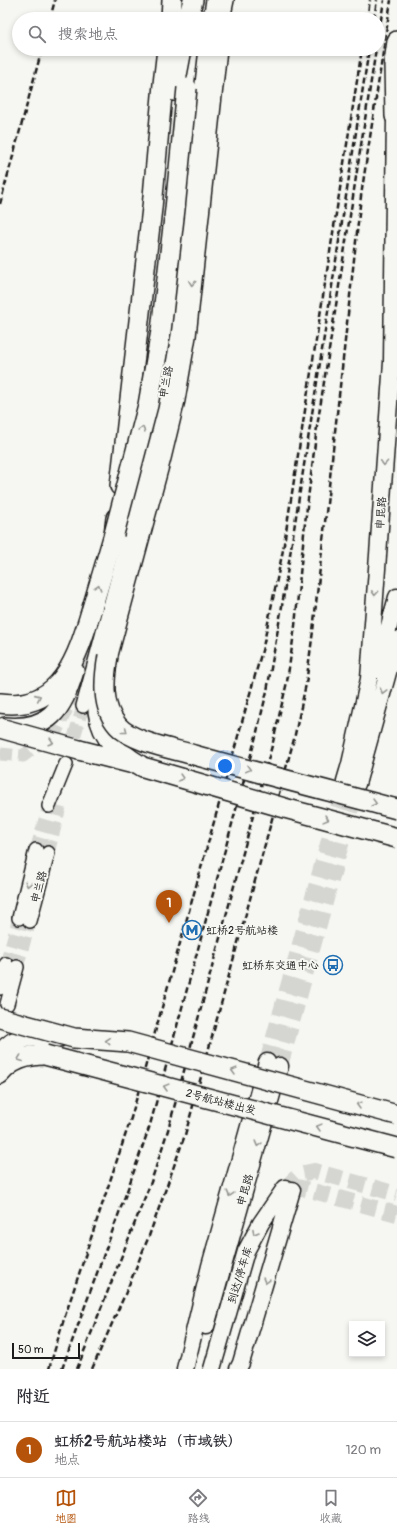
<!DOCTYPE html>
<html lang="zh">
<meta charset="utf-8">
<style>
body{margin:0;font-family:Pangolin,"LXGW WenKai TC",sans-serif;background:#f2f2f3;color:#2b2b33}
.controls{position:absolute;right:12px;bottom:12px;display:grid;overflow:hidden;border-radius:0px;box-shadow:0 2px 6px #0003}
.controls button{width:36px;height:36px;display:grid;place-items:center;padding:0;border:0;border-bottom:1px solid #e1e1e2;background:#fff;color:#2b2b33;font:20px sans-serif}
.scale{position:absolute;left:12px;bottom:10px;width:68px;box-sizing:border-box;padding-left:4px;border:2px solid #1c1c1c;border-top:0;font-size:11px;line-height:14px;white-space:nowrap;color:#1c1c1c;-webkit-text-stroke:3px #f6f6f2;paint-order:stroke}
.you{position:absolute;left:225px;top:766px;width:14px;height:14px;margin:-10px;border:3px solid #fff;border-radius:50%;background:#1a73e8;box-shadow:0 0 0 6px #1a73e833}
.badge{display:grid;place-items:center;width:26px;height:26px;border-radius:50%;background:#b45309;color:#fff;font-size:13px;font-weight:700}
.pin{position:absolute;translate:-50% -33px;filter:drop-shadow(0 1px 2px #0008)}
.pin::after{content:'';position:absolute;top:21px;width:14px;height:12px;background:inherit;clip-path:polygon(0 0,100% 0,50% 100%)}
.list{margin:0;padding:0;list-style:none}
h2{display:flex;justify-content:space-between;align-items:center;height:52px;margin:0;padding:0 16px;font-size:17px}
h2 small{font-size:13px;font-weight:400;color:#7c7c81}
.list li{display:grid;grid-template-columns:26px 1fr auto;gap:12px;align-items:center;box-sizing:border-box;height:56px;padding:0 16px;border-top:1px solid #e1e1e2}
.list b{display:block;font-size:15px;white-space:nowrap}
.list p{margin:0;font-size:13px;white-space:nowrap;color:#7c7c81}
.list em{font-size:13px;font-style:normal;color:#7c7c81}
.icon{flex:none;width:22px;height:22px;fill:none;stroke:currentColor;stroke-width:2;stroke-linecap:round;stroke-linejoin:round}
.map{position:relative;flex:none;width:397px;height:1369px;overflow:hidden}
.search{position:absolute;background:#fff;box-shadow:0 2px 6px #0003;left:12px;right:12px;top:12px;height:44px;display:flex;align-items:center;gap:10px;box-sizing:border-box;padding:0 14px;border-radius:22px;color:#7c7c81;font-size:15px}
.sheet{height:108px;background:#fff}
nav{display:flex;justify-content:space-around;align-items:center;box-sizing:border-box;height:56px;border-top:1px solid #e1e1e2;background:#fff;font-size:11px;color:#7c7c81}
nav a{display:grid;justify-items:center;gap:2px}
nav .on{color:#b45309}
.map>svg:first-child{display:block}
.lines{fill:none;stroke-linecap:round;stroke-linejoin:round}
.minor-tunnel{stroke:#d5d5d2;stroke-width:13;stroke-dasharray:13 6;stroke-linecap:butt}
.major-tunnel{stroke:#d5d5d2;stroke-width:16;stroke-dasharray:16 8;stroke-linecap:butt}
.minor-casing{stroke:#1c1c1c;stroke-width:16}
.major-casing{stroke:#1c1c1c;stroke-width:19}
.highway-casing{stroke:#1c1c1c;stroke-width:22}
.minor{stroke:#f6f6f2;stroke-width:13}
.major{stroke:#f6f6f2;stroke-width:16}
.highway{stroke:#f6f6f2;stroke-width:19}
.rail{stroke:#1c1c1c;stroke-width:2.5;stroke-dasharray:6 3;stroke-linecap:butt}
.highway-bridge-casing{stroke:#1c1c1c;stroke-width:22;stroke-linecap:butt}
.highway-bridge{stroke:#f6f6f2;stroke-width:19}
.oneway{stroke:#949492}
.labels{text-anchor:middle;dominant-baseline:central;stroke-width:4;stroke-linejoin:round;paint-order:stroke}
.street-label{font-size:11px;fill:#1c1c1c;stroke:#f6f6f2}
.poi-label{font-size:11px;fill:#1c1c1c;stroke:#f6f6f2;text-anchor:start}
</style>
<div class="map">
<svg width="397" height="1369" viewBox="0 0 397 1369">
<rect width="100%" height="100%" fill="#f6f6f2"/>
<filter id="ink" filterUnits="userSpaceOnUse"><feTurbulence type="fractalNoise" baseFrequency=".025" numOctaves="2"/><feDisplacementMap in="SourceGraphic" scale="8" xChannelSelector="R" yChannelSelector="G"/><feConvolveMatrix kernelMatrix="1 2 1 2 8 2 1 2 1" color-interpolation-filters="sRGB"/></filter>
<g filter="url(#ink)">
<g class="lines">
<path class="minor-tunnel" d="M 0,754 L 23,756 L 57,730 L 73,696 L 87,647
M 69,755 L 83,706
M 36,850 L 49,806
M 48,853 L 60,807
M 6,964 L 19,918
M 17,967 L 30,921"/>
<path class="major-tunnel" d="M 267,1062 L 345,783
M 280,1066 L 357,786
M 285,1188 L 300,1174 L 314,1171 L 397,1194
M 292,1190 L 297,1187 L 306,1189 L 397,1214"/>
<g class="minor-casing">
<path id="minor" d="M 210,19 L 213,0
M 83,706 L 155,440 L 170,362 L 206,49
M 49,806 L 66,764
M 19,918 L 36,850
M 30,921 L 48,853
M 0,988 L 6,964
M 7,1004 L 17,967"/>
</g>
<g class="major-casing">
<path id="major" d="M 377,670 L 397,597
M 350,764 L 369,679 L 392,362 L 395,116
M 345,781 L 353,754
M 357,784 L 397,640
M 206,1326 L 280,1066
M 185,1369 L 210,1266 L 267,1062
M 212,1369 L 246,1251 L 261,1223 L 285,1188
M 238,1369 L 241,1363 L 292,1190"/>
</g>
<g class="highway-casing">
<path id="highway" d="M 171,19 L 172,0
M 188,19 L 193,0
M 220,19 L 224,0
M 174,91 L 182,49
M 395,116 L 394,63 L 397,41
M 120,486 L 152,208 L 163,84 L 167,49
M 0,703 C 63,712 79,652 93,605 C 100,581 107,558 114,534 L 116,518
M 5,727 C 49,731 62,710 74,671
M 79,750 L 130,763
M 143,767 C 112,749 94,731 98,692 L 161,458 L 175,400 L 186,336 L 217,49
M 0,1057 C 11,1034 37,1035 59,1037
M 0,1074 C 11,1060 27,1055 45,1055"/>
</g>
<use href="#minor" class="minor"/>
<use href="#major" class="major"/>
<use href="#highway" class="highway"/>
<path class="rail" d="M 50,19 L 55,0
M 367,19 L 370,0
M 374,19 L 377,0
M 378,39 L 384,0
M 0,204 L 42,49
M 49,1369 L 64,1319 L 131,1118 L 263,647 L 283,550 L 362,49
M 62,1369 L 127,1191 L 150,1125 L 256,736 L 267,691 L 282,606 L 369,49
M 77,1369 L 151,1182 L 168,1130 L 273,742 L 287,682 L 295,626 L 305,523 L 317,427 L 376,49
M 92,1369 L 126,1292 L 149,1236 L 185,1135 L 294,739 L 306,684 L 313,631 L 361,196 L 391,0"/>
<g class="highway-bridge-casing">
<path id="highway-bridge" d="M 114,534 L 148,405 L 161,331 L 175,209 L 187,88
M 108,656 C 104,679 101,707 118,726 C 132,742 174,749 194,755 C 262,774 329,791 397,809
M 0,728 L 79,750
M 143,767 L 288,809 L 397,838
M 0,1018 L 74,1038 L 128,1042 L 397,1115
M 45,1055 L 397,1148"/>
</g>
<use href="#highway-bridge" class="highway-bridge"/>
</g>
<defs><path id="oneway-chevron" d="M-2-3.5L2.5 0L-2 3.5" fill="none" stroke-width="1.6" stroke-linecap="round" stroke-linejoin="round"/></defs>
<g class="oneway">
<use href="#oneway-chevron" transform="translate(192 283) rotate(96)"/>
<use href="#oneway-chevron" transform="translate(142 429) rotate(-75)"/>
<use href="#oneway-chevron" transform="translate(384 463) rotate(94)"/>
<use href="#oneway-chevron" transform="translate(98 587) rotate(-73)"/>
<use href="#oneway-chevron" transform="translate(375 593) rotate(94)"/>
<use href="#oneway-chevron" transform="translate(383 691) rotate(105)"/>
<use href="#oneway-chevron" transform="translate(38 697) rotate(-24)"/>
<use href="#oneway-chevron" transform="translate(125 731) rotate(38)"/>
<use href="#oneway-chevron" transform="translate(51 742) rotate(16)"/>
<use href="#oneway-chevron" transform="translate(248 769) rotate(15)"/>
<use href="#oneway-chevron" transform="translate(181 778) rotate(16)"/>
<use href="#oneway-chevron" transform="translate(374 803) rotate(15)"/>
<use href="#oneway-chevron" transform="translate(326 819) rotate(15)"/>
<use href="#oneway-chevron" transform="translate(28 884) rotate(104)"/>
<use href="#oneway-chevron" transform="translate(108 1041) rotate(-175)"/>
<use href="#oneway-chevron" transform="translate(20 1059) rotate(160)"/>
<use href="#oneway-chevron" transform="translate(234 1071) rotate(-165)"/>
<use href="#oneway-chevron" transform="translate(166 1087) rotate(-165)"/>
<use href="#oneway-chevron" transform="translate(359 1105) rotate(-165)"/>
<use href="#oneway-chevron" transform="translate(319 1127) rotate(-165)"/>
<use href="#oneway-chevron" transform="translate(258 1144) rotate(106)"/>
<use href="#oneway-chevron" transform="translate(230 1194) rotate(106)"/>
<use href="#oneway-chevron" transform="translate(255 1232) rotate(120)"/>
<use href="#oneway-chevron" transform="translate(266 1281) rotate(106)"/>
</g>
</g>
<defs>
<g id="metro-ring" transform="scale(1)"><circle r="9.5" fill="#f6f6f2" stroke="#1f6fb2" stroke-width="1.5"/><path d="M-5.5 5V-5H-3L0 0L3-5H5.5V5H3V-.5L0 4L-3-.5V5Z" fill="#1f6fb2"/></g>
<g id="bus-ring" transform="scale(1)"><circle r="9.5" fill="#f6f6f2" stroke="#1f6fb2" stroke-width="1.5"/><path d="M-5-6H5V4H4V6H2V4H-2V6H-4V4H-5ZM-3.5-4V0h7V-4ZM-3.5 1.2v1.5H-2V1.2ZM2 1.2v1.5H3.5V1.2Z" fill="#1f6fb2"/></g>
</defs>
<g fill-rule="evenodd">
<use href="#metro-ring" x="192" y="930"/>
<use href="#bus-ring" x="333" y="965"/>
</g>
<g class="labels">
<g class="street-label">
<text transform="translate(166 382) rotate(-79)">申兰路</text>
<text transform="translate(381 513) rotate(-86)">申昆路</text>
<text transform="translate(39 887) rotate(-75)">申兰路</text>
<text transform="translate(221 1102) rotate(15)">2号航站楼出发</text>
<text transform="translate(245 1190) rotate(-74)">申昆路</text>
<text transform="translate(240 1275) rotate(-73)">到达/停车库</text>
</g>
<g class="poi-label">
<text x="206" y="930">虹桥2号航站楼</text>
<text x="319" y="965" text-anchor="end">虹桥东交通中心</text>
</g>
</g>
</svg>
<div class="controls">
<button><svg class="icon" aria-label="layers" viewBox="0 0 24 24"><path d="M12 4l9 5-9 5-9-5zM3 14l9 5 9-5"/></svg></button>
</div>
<div class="scale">50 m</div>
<div class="you"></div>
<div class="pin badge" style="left:169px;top:923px">1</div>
<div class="search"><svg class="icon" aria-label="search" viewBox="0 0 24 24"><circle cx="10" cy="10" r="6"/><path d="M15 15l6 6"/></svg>搜索地点</div>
</div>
<section class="sheet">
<h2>附近<small></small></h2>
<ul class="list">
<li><span class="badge">1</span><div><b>虹桥2号航站楼站（市域铁）</b><p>地点</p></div><em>120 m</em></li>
</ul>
</section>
<nav>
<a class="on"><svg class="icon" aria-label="map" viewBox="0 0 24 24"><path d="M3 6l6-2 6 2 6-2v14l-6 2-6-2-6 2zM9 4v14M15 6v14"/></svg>地图</a>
<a><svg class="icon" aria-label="directions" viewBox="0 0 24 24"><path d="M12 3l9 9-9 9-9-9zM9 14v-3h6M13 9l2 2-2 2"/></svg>路线</a>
<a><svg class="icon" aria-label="saved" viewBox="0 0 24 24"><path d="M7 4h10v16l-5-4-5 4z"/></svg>收藏</a>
</nav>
